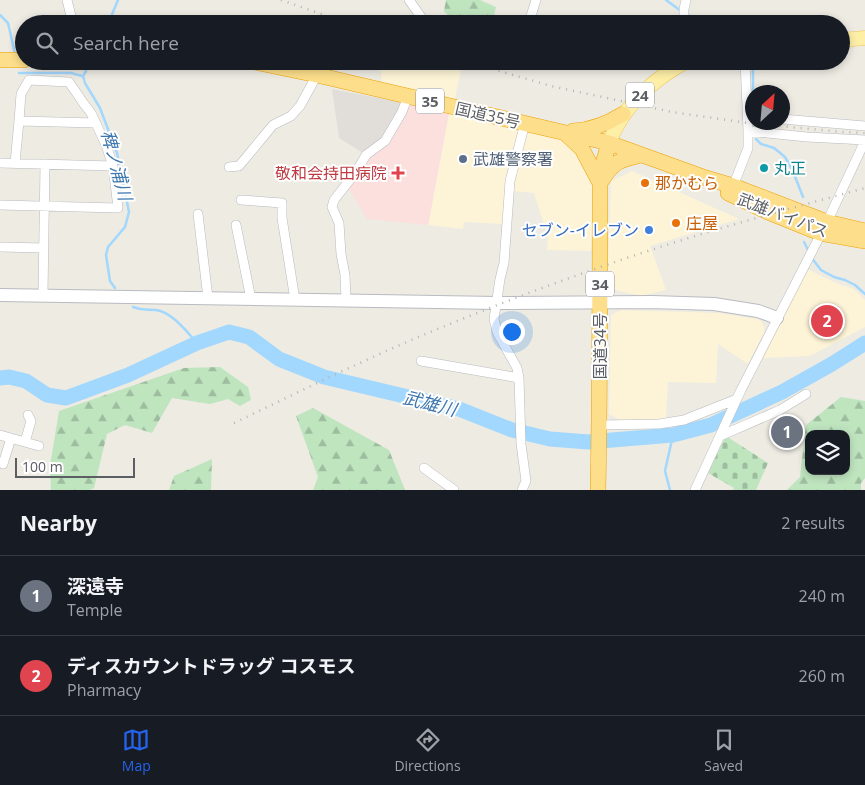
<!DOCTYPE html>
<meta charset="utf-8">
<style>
body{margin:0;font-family:"Open Sans","Noto Sans JP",sans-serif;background:#20242c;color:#f1f3f6}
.controls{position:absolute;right:15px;bottom:15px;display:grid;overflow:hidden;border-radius:10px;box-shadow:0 2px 8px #0003}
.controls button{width:45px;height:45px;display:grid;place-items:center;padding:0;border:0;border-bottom:1px solid #363941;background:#171b24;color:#f1f3f6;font:25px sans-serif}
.compass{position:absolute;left:745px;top:85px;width:45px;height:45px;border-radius:50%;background:#171b24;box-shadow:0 2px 8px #0003;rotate:26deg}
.scale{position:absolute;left:15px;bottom:12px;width:120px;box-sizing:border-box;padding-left:5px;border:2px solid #5b5e63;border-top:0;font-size:14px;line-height:18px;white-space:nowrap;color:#5b5e63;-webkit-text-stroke:4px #fff;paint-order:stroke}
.you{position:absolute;left:511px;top:331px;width:18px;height:18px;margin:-12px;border:4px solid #fff;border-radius:50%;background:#1a73e8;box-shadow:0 0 0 8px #1a73e833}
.badge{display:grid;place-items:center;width:32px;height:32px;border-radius:50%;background:#2563eb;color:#fff;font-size:16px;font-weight:700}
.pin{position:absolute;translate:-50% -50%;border:2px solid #fff;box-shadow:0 1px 5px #0006}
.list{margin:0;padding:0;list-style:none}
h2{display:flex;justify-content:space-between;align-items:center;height:65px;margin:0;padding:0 20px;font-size:21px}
h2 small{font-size:16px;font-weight:400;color:#9ea1a6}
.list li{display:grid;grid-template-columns:32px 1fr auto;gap:15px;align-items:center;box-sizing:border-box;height:80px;padding:0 20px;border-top:1px solid #363941}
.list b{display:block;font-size:19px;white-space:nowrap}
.list p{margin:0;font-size:16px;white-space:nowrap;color:#9ea1a6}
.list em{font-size:16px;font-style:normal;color:#9ea1a6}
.icon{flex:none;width:28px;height:28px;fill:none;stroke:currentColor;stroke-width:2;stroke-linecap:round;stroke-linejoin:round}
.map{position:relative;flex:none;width:865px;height:490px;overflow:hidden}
.search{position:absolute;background:#171b24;box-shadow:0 2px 8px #0003;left:15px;right:15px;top:15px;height:55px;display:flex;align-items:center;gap:12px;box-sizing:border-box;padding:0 18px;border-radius:28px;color:#9ea1a6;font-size:19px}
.sheet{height:225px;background:#171b24}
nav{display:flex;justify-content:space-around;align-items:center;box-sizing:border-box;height:70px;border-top:1px solid #363941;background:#171b24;font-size:14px;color:#9ea1a6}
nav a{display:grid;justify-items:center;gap:2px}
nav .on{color:#2563eb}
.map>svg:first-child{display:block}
.commercial{fill:#fdf4d7}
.industrial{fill:#e1deda}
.medical{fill:#fbe0de}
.forest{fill:url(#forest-firs);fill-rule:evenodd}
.cemetery{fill:url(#cemetery-stones)}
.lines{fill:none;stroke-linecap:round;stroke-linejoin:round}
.stream{stroke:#a2d7fe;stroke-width:2.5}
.river{stroke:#a2d7fe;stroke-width:15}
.street-casing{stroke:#b8babf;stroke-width:10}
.secondary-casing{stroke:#b8bbc1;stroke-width:14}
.primary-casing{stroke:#f0c459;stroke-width:15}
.highway-casing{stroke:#eda102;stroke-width:16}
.street{stroke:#fff;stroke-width:9}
.secondary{stroke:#fff;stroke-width:12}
.primary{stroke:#feefa7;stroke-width:14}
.highway{stroke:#fcde8b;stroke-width:15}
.rail{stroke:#b3b4b4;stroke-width:2.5;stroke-dasharray:1 6;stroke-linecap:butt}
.service-dot{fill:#5c6f8a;stroke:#fff;stroke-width:2}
.culture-dot{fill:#0f9aa8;stroke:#fff;stroke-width:2}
.health-dot{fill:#e0444e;stroke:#fff;stroke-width:2}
.food-dot{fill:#e8710a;stroke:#fff;stroke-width:2}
.shop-dot{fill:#3f7fe0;stroke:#fff;stroke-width:2}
.labels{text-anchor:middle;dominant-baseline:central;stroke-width:4;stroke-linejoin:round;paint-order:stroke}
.shield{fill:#fff;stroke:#8c8e92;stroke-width:1}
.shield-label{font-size:15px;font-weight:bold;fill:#5b5e63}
.street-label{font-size:16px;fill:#5b5e63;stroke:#fff}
.service-label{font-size:16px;fill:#4e5e75;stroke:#fff;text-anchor:start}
.culture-label{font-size:16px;fill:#0d838f;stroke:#fff;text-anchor:start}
.health-label{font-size:16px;fill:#be3a42;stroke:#fff;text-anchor:end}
.food-label{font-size:16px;fill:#c56008;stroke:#fff;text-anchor:start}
.shop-label{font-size:16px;fill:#366cbe;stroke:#fff;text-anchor:end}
.water-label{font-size:18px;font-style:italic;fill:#3f78af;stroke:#fff}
</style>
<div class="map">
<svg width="865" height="490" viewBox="0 0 865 490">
<defs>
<pattern id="forest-firs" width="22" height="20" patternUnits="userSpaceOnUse" patternTransform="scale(1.25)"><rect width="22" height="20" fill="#bfe5bf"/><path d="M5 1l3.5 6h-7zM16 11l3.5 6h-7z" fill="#9ebd9f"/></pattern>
<pattern id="cemetery-stones" width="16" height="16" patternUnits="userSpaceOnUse" patternTransform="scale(1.25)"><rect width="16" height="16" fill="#bfe5bf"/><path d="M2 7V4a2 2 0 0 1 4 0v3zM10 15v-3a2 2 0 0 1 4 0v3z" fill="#9ebd9f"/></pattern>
</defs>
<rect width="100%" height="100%" fill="#edebe2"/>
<path class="commercial" d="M 380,65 L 461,70 L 454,102 L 382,83 Z
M 449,113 L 519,130 L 503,224 L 464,222 L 463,229 L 428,225 Z
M 525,131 L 565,140 L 589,166 L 594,192 L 591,251 L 547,250 L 548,237 L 534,193 L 513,191 L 513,182 Z
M 632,171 L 739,219 L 650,246 L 666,290 L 641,296 L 607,288 L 611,181 Z
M 807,269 L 836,283 L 854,289 L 865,300 L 865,327 L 810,356 L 762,358 Z
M 621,310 L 719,313 L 756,319 L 761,321 L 764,327 L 764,332 L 748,364 L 718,344 L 716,383 L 668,382 L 666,419 L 648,422 L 620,420 L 609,414 L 611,315 Z"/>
<path class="industrial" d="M 332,89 L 404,103 L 381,140 L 363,153 L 339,138 Z"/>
<path class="medical" d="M 408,104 L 449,113 L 428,225 L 367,219 L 349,189 L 369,157 Z"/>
<path class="forest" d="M 446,0 L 480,0 L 496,7 L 492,24 L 456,24 L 444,11 Z
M 220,367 L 248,387 L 251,400 L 240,406 L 228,399 L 210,404 L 172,398 L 152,433 L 125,425 L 107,434 L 94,488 L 90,490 L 51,490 L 50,466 L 59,411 L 184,368 Z
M 841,397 L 865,401 L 865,478 L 861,483 L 861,490 L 787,490 L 800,477 L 806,425 ZM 809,434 L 846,434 L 846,471 L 809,471 Z
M 313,408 L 389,450 L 405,490 L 313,490 L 318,477 L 296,416 Z
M 212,459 L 211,490 L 169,490 L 174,476 Z"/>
<path class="cemetery" d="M 726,436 L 768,463 L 756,490 L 733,490 L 734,488 L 708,473 Z"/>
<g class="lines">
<path class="stream" d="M 666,0 L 681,11
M 0,15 L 8,23 L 15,54
M 688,15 C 694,20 699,19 707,17 L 713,21 L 715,24
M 108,24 L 118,0
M 753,61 L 753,92
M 86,71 L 83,76 L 85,83 L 100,108 L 117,153 L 129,212 L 125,227 L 108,247 L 106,255 L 110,281 L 115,288
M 19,73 L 71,73 L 82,76
M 756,139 L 761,144 L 774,148 L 785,157 L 792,169 L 803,197
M 804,242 L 809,252
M 811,257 L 821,270 L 834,277 L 845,280 L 855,285 L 865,294
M 133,307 C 143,311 146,309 156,310 C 172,312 187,332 197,343
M 670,490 L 665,471 L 673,435"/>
<path class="river" d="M 0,378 L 9,377 L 26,381 L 47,395 L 66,398 L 128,375 L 197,343 L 229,332 L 249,337 L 279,359 L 324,377 L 459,409 L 512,430 L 550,439 L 588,442 L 673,435 L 711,425 L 782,392 L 832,364 L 865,343"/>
<g class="street-casing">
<path id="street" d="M 67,0 L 73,24
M 409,0 L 426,24
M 527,24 L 531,16 L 536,0
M 684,24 L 684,9 L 686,0
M 745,61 L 748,131
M 782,119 L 865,126
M 0,163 L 113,166
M 15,163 L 19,121 L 96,123
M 229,167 L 239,166 L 273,125 L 291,116 L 300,106 L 317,75
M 732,189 L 748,148 L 748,131 L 807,137 L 865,140
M 241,200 L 282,203 L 282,218 L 295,300
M 0,205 L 118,208 L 113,166 L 106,145 L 91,113 L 84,104 L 69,82 L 29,80 L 21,94 L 19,121
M 198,214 L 208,298
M 236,225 L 251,299
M 0,247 L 44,248
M 43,295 L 45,164
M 346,300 L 345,275 L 341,254 L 339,223 L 332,207 L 334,200 L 356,172 L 366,155 L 385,141 L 402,112 L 408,96
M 421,361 L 519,378
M 600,425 L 659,424 L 684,420 L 737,399
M 0,435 L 39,446
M 720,436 L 780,410 L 806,394
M 25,442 L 31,421 L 28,415
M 3,464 L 11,438
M 424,468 L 454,490
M 522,490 L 526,481 L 521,444 L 519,378 L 517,368 L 497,332 L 494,319 L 500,279 L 504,263 L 510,181 L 525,123
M 695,490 L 741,390 L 827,222 L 865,141"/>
</g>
<g class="secondary-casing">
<path id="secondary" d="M 0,295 L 497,303 L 652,302 L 714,304 L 758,311 L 777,318"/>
</g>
<g class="primary-casing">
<path id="primary" d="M 841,40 L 865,38
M 609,143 C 622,107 653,79 687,61"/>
</g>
<g class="highway-casing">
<path id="highway" d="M 0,60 L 24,60
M 250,61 L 317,75 L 609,143 L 706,178 L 733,186 L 827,222 L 865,231
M 573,131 C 592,130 607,124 623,114
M 566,134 L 582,149 L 600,183
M 602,180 C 614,161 620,160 641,155
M 728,193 L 768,212 L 820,233 L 865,241
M 598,490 C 600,388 600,285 600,183 L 602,167 L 609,143"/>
</g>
<use href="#street" class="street"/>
<use href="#secondary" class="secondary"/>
<use href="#primary" class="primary"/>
<use href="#highway" class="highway"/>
<path class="rail" d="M 281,0 L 350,24
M 465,61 L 551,86 L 672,112 L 748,123 L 843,132 L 865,133
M 234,423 C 297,393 359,362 423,335 C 517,296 614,260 712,231 C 762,216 814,202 865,188"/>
</g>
<circle class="service-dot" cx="463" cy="159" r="5"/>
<circle class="culture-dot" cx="764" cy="168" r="5"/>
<path class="health-dot" d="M395.5 165.5h5v5h5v5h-5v5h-5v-5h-5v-5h5z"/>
<g class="food-dot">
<circle cx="645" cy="183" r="5"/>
<circle cx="676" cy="223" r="5"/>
</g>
<circle class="shop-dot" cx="649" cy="230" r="5"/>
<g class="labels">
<g class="shield">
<rect x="626" y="82.5" width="28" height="25" rx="4"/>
<rect x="416" y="88.5" width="28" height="25" rx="4"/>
<rect x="586" y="271.5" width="28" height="25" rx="4"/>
</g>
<g class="shield-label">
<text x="640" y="95">24</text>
<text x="430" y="101">35</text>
<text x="600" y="284">34</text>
</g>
<g class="street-label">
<text transform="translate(488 115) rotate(13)">国道35号</text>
<text transform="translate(783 215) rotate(21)">武雄バイパス</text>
<text transform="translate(600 346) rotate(-90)">国道34号</text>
</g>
<g class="service-label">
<text x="473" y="159">武雄警察署</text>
</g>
<g class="culture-label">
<text x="774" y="168">丸正</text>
</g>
<g class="health-label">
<text x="387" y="173">敬和会持田病院</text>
</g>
<g class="food-label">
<text x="655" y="183">那かむら</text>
<text x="686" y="223">庄屋</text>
</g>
<g class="shop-label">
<text x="639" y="230">セブン-イレブン</text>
</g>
<g class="water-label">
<text transform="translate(117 165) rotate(75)">稗ノ浦川</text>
<text transform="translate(430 403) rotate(14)">武雄川</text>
</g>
</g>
</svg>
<div class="controls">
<button><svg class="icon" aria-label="layers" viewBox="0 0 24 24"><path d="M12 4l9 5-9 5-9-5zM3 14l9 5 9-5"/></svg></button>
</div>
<svg class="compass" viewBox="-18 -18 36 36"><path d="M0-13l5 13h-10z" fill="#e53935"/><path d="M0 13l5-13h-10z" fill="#9ea1a6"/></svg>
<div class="scale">100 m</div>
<div class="you"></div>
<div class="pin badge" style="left:787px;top:432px;background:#6b7280">1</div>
<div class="pin badge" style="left:827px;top:321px;background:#e0444e">2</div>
<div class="search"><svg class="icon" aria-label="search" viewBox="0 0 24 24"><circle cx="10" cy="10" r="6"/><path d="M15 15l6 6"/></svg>Search here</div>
</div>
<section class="sheet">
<h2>Nearby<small>2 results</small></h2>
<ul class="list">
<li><span class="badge" style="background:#6b7280">1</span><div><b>深遠寺</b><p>Temple</p></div><em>240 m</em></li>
<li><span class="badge" style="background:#e0444e">2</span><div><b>ディスカウントドラッグ コスモス</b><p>Pharmacy</p></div><em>260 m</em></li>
</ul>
</section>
<nav>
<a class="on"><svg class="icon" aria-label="map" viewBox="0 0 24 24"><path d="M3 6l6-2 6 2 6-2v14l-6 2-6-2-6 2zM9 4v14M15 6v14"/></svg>Map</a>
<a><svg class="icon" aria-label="directions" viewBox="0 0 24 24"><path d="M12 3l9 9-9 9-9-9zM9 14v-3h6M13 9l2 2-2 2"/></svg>Directions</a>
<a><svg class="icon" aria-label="saved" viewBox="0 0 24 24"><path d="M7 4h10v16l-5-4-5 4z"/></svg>Saved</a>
</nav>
